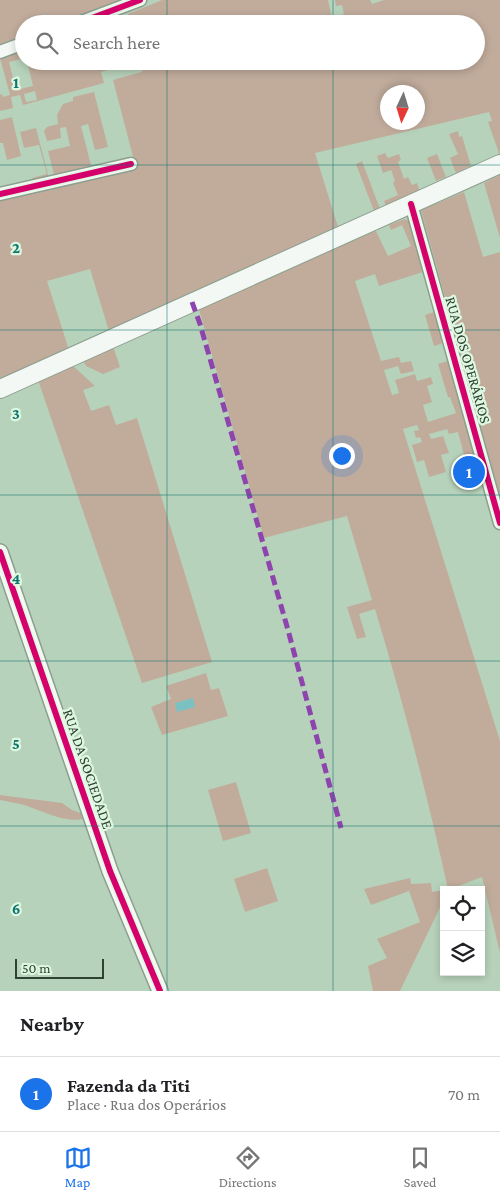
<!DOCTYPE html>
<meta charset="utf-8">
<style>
body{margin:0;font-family:"Crimson Pro",serif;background:#f2f2f2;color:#202124}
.controls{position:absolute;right:15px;bottom:15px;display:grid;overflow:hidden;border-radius:0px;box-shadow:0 2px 8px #0003}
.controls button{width:45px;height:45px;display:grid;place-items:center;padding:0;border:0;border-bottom:1px solid #e0e0e0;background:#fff;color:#202124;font:25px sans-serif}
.compass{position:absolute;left:380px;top:85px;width:45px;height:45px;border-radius:50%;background:#fff;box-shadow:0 2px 8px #0003;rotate:184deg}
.scale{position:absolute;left:15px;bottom:12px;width:89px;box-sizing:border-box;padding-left:5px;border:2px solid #2e4231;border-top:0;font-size:14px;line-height:18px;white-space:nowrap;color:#2e4231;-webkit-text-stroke:4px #def7e0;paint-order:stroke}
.you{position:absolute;left:341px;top:455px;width:18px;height:18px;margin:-12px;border:4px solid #fff;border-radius:50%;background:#1a73e8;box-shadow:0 0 0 8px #1a73e833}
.badge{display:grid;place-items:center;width:32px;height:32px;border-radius:50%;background:#1a73e8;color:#fff;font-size:16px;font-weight:700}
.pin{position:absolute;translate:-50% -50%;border:2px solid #fff;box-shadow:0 1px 5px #0006}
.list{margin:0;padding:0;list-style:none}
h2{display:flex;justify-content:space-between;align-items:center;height:65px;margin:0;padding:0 20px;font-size:21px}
h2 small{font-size:16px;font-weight:400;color:#757577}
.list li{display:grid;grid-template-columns:32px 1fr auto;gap:15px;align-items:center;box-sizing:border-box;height:75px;padding:0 20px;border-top:1px solid #e0e0e0}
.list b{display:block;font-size:19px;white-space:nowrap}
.list p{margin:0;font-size:16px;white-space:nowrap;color:#757577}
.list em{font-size:16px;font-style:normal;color:#757577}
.icon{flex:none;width:28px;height:28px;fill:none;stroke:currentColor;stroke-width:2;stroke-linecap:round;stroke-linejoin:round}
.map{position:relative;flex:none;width:500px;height:991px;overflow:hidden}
.search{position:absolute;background:#fff;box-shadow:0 2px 8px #0003;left:15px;right:15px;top:15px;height:55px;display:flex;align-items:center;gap:12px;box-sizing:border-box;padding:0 18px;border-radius:28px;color:#757577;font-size:19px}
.sheet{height:140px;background:#fff}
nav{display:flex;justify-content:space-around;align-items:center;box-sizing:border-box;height:70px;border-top:1px solid #e0e0e0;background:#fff;font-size:14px;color:#757577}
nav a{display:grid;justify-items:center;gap:2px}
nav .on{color:#1a73e8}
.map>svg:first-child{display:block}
.green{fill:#c1ac9c;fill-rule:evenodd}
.water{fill:#7cc1c2}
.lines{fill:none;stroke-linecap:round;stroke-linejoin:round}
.minor-casing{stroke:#8b9f8d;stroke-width:15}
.tertiary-casing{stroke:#8b9f8d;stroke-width:18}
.secondary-casing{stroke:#8b9f8d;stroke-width:20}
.minor{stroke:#f4f8f5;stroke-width:12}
.tertiary{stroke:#f4f8f5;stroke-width:15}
.secondary{stroke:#f4f8f5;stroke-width:18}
.quiet{stroke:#8e44ad;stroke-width:5;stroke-dasharray:10 5;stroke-linecap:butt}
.cycleway-casing{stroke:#def7e0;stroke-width:9}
.cycleway{stroke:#d6006c;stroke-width:6}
.grid{fill:none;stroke:#0f766e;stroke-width:1;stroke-opacity:0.55}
.labels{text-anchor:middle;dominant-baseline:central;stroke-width:4.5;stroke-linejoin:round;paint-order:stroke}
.street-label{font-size:15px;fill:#2e4231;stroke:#def7e0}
.grid-label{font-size:16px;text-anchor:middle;font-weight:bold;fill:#0f766e;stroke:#def7e0;stroke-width:4.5;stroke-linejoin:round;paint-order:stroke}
</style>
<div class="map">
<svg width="500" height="991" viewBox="0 0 500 991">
<rect width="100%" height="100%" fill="#b7d2ba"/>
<path class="green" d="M 0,0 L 122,0 L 56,24 L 24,24 L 24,35 L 0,44 Z
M 162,0 L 328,0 L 332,18 L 344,14 L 342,5 L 336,6 L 335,0 L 370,0 L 372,4 L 384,0 L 500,0 L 500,156 L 488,122 L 492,121 L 489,112 L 315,153 L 339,230 L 109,331 L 90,269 L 47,281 L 69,350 L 0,384 L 0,198 L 136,168 L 113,80 L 142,72 L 140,61 L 476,61 L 476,24 L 131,24 L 128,14 ZM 388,92 L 418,92 L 418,122 L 388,122 Z
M 24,49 L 24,58 L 9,62 L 16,90 L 33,86 L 27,61 L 110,61 L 112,69 L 101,72 L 104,83 L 23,105 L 20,95 L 11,97 L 13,108 L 0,111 L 0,95 L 2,94 L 3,97 L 10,95 L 0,58 ZM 35,91 L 37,100 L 26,102 L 24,94 Z
M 94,92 L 108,147 L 95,150 L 88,124 L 81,126 L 92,169 L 54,175 L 48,151 L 70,146 L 66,127 L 60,128 L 61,138 L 47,141 L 44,131 L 47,127 L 58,124 L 57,115 L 63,104 L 73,101 L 73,97 Z
M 12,117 L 21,156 L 7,160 L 3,143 L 0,143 L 0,120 Z
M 36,128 L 49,178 L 33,181 L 32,178 L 47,174 L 39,145 L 24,148 L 20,132 Z
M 458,131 L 459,137 L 462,136 L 471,166 L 456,173 L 450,158 L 458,154 L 449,134 Z
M 385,153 L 388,158 L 399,154 L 401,160 L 398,162 L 404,179 L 408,177 L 412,185 L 417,183 L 420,192 L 386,206 L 384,201 L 398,195 L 393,183 L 395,181 L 391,170 L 383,173 L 377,156 Z
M 437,154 L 446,177 L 436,181 L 427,158 Z
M 362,161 L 380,209 L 374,211 L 356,164 Z
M 500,175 L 500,238 L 484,183 Z
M 464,192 L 483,257 L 500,252 L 500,496 L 421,210 Z
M 405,219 L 409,221 L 423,272 L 379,286 L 375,274 L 355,281 L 381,361 L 399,357 L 401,363 L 411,361 L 414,371 L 401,374 L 398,366 L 384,370 L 392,395 L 399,393 L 395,380 L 415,374 L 417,381 L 431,377 L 433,384 L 427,386 L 432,402 L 423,405 L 428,422 L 456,413 L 450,397 L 448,397 L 438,364 L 448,361 L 477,464 L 467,466 L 458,432 L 449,434 L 447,429 L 429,434 L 431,439 L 443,436 L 449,453 L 441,455 L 446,472 L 429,477 L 424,460 L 417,462 L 412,445 L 422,442 L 420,437 L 416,438 L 414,431 L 419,430 L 417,425 L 403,429 L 500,741 L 500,953 L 482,877 L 448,890 L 444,890 L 448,889 C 427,794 403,702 375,609 L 359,614 L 366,637 L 357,639 L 347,607 L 372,600 L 347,516 L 264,538 L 198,306 L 376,231 L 388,256 L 411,246 L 402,225 L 391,230 L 389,225 Z
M 434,312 L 443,343 L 434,346 L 425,315 Z
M 113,346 L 120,367 L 103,374 L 86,366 L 83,360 Z
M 72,365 L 95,386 L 83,390 L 91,411 L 109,405 L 116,425 L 137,418 L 212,662 L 142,683 L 38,380 Z
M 206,673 L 211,690 L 219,688 L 228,716 L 162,735 L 151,707 L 171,699 L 166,686 Z
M 236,782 L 251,833 L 223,841 L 208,790 Z
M 0,795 L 62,803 L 72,810 L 84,814 L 87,817 C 72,826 42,811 27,806 C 19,803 9,802 0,800 Z
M 267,868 L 278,901 L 245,912 L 234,879 Z
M 410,878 L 411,884 L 431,883 L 432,892 L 444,890 L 444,899 L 400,991 L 373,991 L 368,966 L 387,958 L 377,939 L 420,922 L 409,891 L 371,905 L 364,889 Z"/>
<path class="water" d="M 193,698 L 195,707 L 177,712 L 175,703 Z"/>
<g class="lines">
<g class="minor-casing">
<path id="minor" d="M 76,24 L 140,0
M 0,52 L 24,43
M 0,194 L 131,164
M 411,204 L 500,523"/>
</g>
<g class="tertiary-casing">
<path id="tertiary" d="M 0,552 L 110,871 L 160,991"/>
</g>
<g class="secondary-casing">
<path id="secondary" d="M 0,389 L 500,164"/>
</g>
<use href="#minor" class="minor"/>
<use href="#tertiary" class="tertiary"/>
<use href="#secondary" class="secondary"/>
<path class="quiet" d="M 192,302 L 200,324 L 288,630 L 341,828"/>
<g class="cycleway-casing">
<path id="cycleway" d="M 76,24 L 140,0
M 0,194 L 131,164
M 411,204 L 500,523
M 0,552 L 110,871 L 160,991"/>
</g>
<use href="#cycleway" class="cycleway"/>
</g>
<path class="grid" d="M 167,0 L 167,24M 333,0 L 333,24M 167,61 L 167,991M 333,61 L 333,991M 0,165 L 500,165M 0,330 L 500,330M 0,495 L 500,495M 0,661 L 500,661M 0,826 L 500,826"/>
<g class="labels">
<g class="street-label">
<text transform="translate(468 360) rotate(74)">RUA DOS OPERÁRIOS</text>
<text transform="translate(88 769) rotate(71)">RUA DA SOCIEDADE</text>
</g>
</g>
<g class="grid-label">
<text x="16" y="88">1</text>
<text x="16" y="253">2</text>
<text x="16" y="419">3</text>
<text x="16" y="584">4</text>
<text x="16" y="749">5</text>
<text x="16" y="914">6</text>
</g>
</svg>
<div class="controls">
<button><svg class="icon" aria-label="locate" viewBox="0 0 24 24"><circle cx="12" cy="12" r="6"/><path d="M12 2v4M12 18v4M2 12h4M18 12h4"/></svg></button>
<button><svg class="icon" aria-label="layers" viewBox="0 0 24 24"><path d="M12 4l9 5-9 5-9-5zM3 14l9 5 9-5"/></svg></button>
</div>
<svg class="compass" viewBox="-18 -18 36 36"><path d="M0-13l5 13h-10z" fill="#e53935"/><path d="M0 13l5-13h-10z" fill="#757577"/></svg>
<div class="scale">50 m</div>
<div class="you"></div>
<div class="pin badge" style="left:469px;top:472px">1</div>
<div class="search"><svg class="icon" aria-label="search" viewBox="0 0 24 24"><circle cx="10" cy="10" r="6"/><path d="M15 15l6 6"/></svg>Search here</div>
</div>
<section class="sheet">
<h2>Nearby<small></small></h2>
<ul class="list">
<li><span class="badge">1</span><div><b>Fazenda da Titi</b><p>Place · Rua dos Operários</p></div><em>70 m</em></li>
</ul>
</section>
<nav>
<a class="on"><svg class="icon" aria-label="map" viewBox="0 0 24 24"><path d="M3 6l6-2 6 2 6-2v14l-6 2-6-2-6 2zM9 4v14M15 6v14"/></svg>Map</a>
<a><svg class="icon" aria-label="directions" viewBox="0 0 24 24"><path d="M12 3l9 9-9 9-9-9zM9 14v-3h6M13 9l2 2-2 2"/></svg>Directions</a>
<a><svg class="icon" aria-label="saved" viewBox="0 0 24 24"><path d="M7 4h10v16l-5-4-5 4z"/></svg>Saved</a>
</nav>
